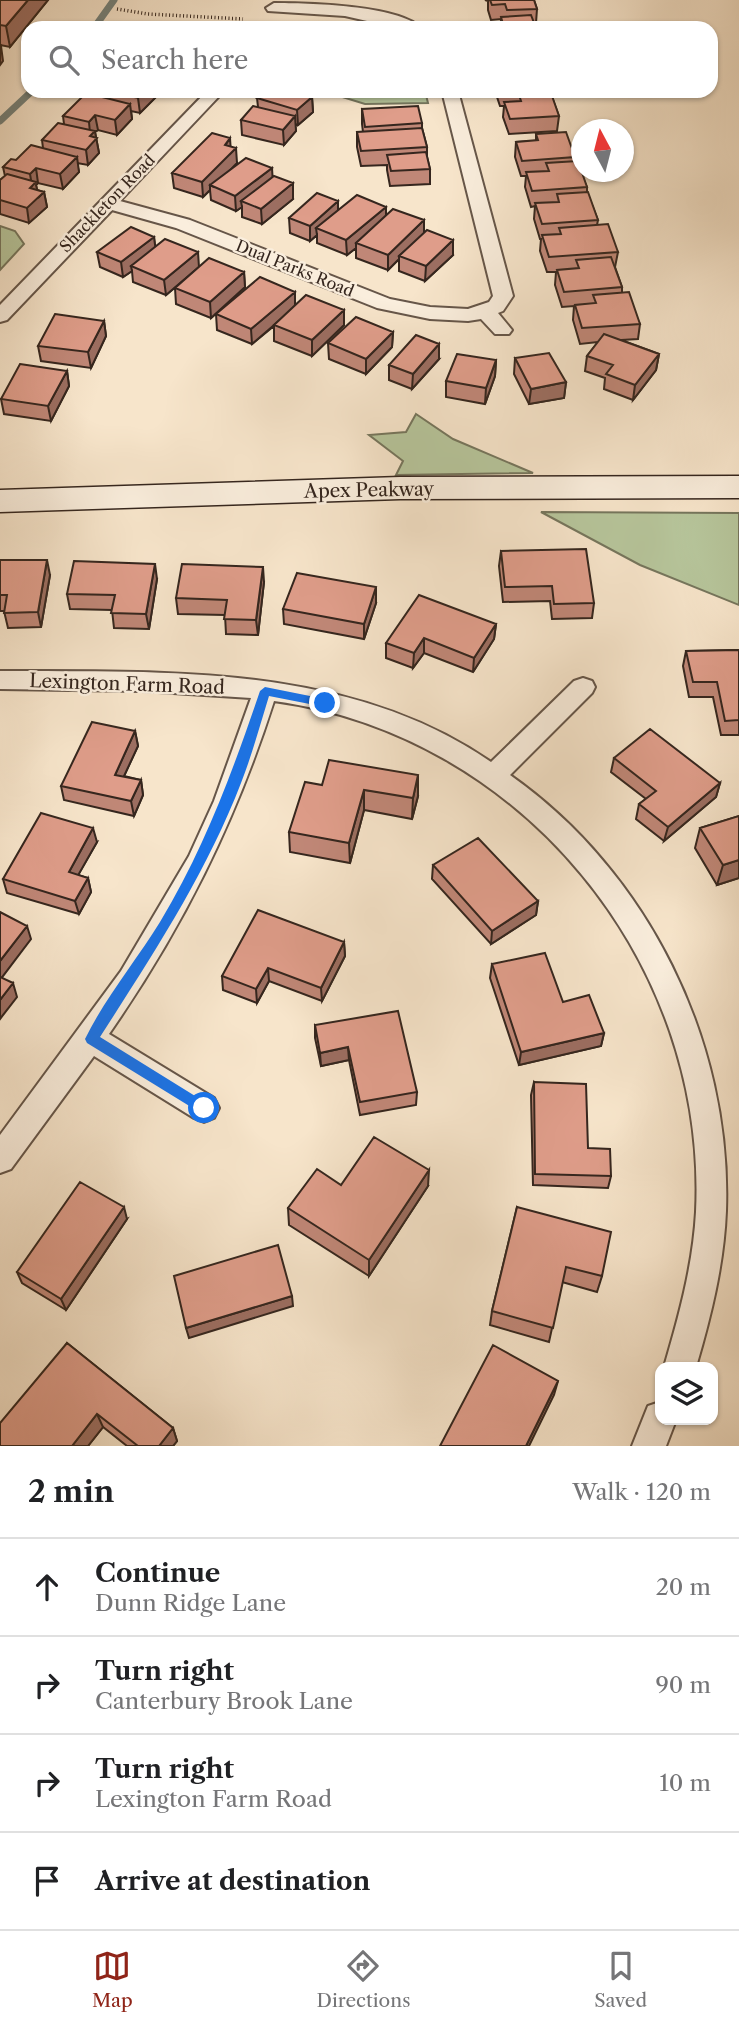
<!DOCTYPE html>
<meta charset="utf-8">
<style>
body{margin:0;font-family:"Libre Caslon Text",serif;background:#f2f2f2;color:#202124}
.controls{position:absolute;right:21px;bottom:21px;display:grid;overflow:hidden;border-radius:14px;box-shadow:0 2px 5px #0004}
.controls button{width:63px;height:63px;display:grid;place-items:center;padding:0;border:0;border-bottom:2px solid #e0e0e0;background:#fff;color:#202124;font:35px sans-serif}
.compass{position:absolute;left:571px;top:119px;width:63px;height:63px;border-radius:50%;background:#fff;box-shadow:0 2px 5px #0004;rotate:353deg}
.stop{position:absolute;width:21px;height:21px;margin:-16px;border:5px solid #1a73e8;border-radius:50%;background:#fff}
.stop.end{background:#1a73e8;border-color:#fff;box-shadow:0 2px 7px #0008}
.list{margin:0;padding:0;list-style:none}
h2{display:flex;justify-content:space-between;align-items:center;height:91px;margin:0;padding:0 28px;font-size:30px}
h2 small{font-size:23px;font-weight:400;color:#757577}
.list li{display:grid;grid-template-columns:46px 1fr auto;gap:21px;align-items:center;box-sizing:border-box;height:98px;padding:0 28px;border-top:2px solid #e0e0e0}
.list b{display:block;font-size:26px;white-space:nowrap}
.list p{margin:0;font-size:23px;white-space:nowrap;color:#757577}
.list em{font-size:23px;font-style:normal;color:#757577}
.icon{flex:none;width:38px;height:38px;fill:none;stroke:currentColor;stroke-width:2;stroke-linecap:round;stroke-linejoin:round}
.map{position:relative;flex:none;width:739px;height:1446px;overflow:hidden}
.search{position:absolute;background:#fff;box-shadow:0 2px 5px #0004;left:21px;right:21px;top:21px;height:77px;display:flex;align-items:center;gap:18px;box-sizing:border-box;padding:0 24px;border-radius:21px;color:#757577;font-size:26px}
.sheet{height:483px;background:#fff}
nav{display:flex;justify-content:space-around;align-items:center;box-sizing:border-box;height:98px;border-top:2px solid #e0e0e0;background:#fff;font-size:19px;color:#757577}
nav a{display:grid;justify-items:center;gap:4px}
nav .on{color:#8f2418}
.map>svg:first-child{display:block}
.green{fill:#b7c69c;stroke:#76765d;stroke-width:2}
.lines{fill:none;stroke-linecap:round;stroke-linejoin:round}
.stream{stroke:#74827c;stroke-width:7}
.minor-casing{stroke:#665649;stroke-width:4}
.secondary-casing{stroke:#35261e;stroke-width:3}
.path{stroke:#35261e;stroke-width:3.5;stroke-dasharray:1 2.5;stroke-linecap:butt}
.minor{fill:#faeedd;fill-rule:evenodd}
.secondary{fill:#faeedd;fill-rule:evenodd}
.wall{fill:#c08777;stroke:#35261e;stroke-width:2}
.shaded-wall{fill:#9c6e61;stroke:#35261e;stroke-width:2}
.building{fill:#df9d8a;stroke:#35261e;stroke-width:2}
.route{fill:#1a73e8}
.labels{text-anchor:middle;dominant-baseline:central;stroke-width:5;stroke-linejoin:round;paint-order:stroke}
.far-street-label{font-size:16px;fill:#35261e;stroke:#faeedd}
.street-label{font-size:19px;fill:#35261e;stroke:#faeedd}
</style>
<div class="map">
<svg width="739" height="1446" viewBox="0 0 739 1446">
<rect width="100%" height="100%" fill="#f7e5cb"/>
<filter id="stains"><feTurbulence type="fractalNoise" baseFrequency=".00286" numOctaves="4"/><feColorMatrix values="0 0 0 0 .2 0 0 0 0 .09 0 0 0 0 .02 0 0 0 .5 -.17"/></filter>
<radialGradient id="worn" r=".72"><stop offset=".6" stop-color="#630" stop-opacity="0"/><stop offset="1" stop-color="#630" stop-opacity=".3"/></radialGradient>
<path class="green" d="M 323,91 L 425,91 L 428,103 L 365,104 Z
M 0,226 L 15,231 L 24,244 L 0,270 Z
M 416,414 L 453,439 L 533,473 L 396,475 L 403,461 L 369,435 L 406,432 Z
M 541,512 L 739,513 L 739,605 L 640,565 Z"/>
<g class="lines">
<path class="stream" d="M 94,28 L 114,0
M 0,121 L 32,91"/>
<g class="minor-casing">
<path id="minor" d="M 274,3 C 307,3 399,5 421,28 L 398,28 L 345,16 L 268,11 L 266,8 Z
M 207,91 L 224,91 L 120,201 L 190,220 L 390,299 L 430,307 L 468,309 L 489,302 L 493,296 L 442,91 L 458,91 L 513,296 L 503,311 L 498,313 L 512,330 L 509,334 L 495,334 L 481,319 L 468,321 L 430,319 L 377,308 L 176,228 L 112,210 L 7,320 L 0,322 L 0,305 Z
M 0,671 C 165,672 349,663 491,762 L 574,681 L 583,678 L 592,681 L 595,687 L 592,693 L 510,775 C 648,872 732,1042 726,1211 C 724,1264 711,1316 696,1367 L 664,1367 C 679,1316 693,1265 696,1212 C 708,962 522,735 274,701 C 235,823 182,929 109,1034 L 214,1098 L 219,1108 L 214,1118 L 204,1122 L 194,1118 L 94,1056 L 11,1169 L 0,1173 L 0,1135 L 121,971 L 189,856 L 214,801 L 251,698 L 142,691 L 0,689 Z
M 660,1402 L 660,1420 L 676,1420 L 666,1446 L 632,1446 L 648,1406 Z"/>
</g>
<g class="secondary-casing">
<path id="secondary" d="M 739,476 L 739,498 L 400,499 L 0,512 L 0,490 L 400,477 Z"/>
</g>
<path class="path" d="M 117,9 L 148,14 L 243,19"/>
<use href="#minor" class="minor"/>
<use href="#secondary" class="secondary"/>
</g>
<path class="wall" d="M 0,0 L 48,0 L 10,47 L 0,45 Z
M 485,0 L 534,0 L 537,9 L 536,23 L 534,23 L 536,28 L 482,28 L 482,25 L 501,24 L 501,19 L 491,20 L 488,10 L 488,1 Z
M 93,91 L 157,91 L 158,95 L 140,113 L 131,111 L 132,119 L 117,135 L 98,130 L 95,132 L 99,153 L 88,165 L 77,163 L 79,172 L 63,189 L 38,183 L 36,185 L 37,190 L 44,192 L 47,207 L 29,223 L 0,214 L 0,180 L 5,176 L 3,167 L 43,148 L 42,140 L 64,124 L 63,116 L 93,95 Z
M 495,91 L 552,91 L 552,97 L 559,116 L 557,131 L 509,134 L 503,117 L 504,106 L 500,106 Z
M 312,97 L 313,112 L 298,125 L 295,124 L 296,131 L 284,145 L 242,135 L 241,120 L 258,107 L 257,98 Z
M 362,109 L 422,123 L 422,128 L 427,147 L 427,157 L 430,169 L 430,184 L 390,186 L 387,170 L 387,165 L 361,166 L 357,147 L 357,132 L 363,132 L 362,124 Z
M 536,134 L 575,157 L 575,161 L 587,187 L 587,192 L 598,220 L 597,225 L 618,252 L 615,267 L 622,287 L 622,293 L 640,324 L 638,339 L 621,340 L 659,354 L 656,370 L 633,400 L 604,389 L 605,378 L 585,371 L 587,356 L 598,342 L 580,344 L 573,320 L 574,306 L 562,307 L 555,285 L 556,272 L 547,272 L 540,251 L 541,239 L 540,239 L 534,219 L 535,206 L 531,207 L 525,187 L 526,176 L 521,176 L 515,157 L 516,142 L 536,141 Z
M 230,147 L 237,163 L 231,169 L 272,168 L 272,177 L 293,199 L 262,224 L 242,217 L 242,207 L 236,211 L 211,200 L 210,190 L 203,197 L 174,188 L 172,173 Z
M 386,207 L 386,215 L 424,233 L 453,255 L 425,281 L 399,271 L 399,259 L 388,270 L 356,258 L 356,248 L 347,255 L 317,243 L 317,235 L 310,241 L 290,233 L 289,218 L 338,210 Z
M 154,237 L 155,247 L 199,267 L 244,272 L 245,287 L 211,318 L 176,304 L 175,288 L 186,278 L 166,295 L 133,282 L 132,271 L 123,277 L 100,267 L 97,252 Z
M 295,305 L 344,310 L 344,325 L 312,356 L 274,341 L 274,326 L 252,344 L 217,330 L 216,314 Z
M 104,321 L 106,336 L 91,368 L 41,361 L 38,346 Z
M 393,332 L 392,347 L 366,374 L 329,359 L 328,343 Z
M 515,358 L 566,382 L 564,398 L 529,404 L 514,374 Z
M 439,359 L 412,389 L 389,380 L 389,365 Z
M 496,360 L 495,376 L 485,404 L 446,397 L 446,381 Z
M 67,371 L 69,386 L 51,421 L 4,414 L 1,399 Z
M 501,551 L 594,603 L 592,618 L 552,619 L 550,601 L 503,602 L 499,566 Z
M 0,560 L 50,575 L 41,627 L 8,628 L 4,611 L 0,611 Z
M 157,579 L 149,629 L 114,628 L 112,610 L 70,609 L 67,594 Z
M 264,582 L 258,635 L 226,634 L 225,615 L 178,614 L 176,598 Z
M 376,603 L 364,639 L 284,624 L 283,609 Z
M 496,624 L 494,639 L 473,672 L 424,653 L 413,668 L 386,658 L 386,643 Z
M 739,650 L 739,735 L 721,735 L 713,697 L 689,697 L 683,666 L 686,651 Z
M 135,731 L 138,746 L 124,776 L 141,780 L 143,795 L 134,816 L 64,800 L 61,786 Z
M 614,758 L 720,783 L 716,797 L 664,841 L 636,819 L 639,804 L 646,799 L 611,772 Z
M 322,785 L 418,796 L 412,819 L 364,810 L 350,863 L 290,852 L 289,832 Z
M 739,816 L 739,878 L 717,885 L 695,848 L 700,828 Z
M 97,842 L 78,875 L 88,878 L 91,892 L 79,914 L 7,893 L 3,879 Z
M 433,865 L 538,901 L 536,915 L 491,944 L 432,879 Z
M 344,942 L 345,956 L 322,1001 L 269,981 L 257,1003 L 223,990 L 222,976 Z
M 492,964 L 563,1002 L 604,1033 L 601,1046 L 519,1065 L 490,978 Z
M 315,1025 L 417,1092 L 416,1105 L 360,1115 L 349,1060 L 321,1066 L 315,1038 Z
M 534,1082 L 611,1176 L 608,1188 L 533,1185 L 531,1095 Z
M 341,1185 L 428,1186 L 369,1276 L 289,1225 L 288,1208 Z
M 517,1207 L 602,1276 L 597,1292 L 562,1282 L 549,1342 L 490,1325 L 492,1311 Z
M 127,1219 L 66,1310 L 22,1283 L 17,1272 Z
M 67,1343 L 173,1428 L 177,1441 L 173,1446 L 127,1446 L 103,1427 L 88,1446 L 0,1446 Z"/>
<path class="shaded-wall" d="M 28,0 L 48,0 L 10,47 L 6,26 Z
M 1,46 L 3,61 L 0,65 L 0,47 Z
M 145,91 L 157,91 L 158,95 L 140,113 L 138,98 Z
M 312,97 L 313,112 L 298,125 L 297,110 Z
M 130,104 L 132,119 L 117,135 L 115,120 Z
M 95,115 L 98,130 L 95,132 L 99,153 L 88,165 L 86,150 L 91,144 L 89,122 Z
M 295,116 L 296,131 L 284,145 L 283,130 Z
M 230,138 L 231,153 L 236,148 L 237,163 L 214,187 L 210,185 L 210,190 L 203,197 L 202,182 Z
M 77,157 L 79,172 L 63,189 L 60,174 Z
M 36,168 L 38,183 L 36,185 L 39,197 L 44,192 L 47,207 L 29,223 L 27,208 L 30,188 L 32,186 L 30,174 Z
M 272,168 L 273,184 L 241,201 L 242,207 L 236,211 L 235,196 Z
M 293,183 L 293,199 L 262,224 L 261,209 Z
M 338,201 L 338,216 L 316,228 L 317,235 L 310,241 L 310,226 Z
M 386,207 L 386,222 L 356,243 L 356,248 L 347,255 L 346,240 Z
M 424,220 L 424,235 L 399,256 L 399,259 L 388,270 L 388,255 Z
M 154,237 L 156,252 L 131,266 L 132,271 L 123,277 L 121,262 Z
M 453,240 L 453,255 L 425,281 L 426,266 Z
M 198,252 L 199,267 L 166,295 L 164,280 Z
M 244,272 L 245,287 L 211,318 L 210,302 Z
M 295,292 L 295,307 L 252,344 L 251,329 Z
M 344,310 L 344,325 L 312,356 L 312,340 Z
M 104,321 L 106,336 L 91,368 L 88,352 Z
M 393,332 L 392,347 L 366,374 L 366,359 Z
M 439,344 L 439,359 L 412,389 L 413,374 Z
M 659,354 L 656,370 L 633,400 L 635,385 Z
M 496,360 L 495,376 L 485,404 L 486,388 Z
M 67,371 L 69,386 L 51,421 L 48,406 Z
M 566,382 L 564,398 L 529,404 L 531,389 Z
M 47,560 L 50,575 L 41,627 L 38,612 Z
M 155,564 L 157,579 L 149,629 L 146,614 Z
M 263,567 L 264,582 L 258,635 L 256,620 Z
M 376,587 L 376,603 L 364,639 L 364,624 Z
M 496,624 L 494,639 L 473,672 L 474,658 Z
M 424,638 L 424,653 L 413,668 L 414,653 Z
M 135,731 L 138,746 L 118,789 L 115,775 Z
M 418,775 L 418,796 L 412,819 L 413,798 Z
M 141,780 L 143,795 L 134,816 L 131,801 Z
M 720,783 L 716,797 L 664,841 L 668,827 Z
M 364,790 L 364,810 L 350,863 L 349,843 Z
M 93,828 L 97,842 L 72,886 L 69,872 Z
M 739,860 L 739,878 L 717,885 L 723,865 Z
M 88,878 L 91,892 L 79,914 L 75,901 Z
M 538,901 L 536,915 L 491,944 L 492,931 Z
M 27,926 L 31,939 L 0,980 L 0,961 Z
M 344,942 L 345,956 L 322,1001 L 321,988 Z
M 268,968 L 269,981 L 257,1003 L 256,989 Z
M 13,983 L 17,997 L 0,1019 L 0,1000 Z
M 604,1033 L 601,1046 L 519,1065 L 521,1052 Z
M 348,1047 L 349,1060 L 321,1066 L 320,1053 Z
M 429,1170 L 428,1186 L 369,1276 L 369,1260 Z
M 124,1207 L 127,1219 L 66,1310 L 61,1299 Z
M 292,1296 L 293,1306 L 189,1338 L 186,1328 Z
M 558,1381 L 554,1395 L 529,1446 L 526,1446 Z
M 97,1414 L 103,1427 L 88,1446 L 72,1446 Z
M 173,1428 L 177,1441 L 173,1446 L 159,1446 Z"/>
<path class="building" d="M 0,0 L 28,0 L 6,26 L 0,25 Z
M 490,0 L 534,0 L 537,9 L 507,10 L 505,4 L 492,5 Z
M 531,15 L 536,28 L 483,28 L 482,25 L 503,24 L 501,17 Z
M 108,91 L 145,91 L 138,98 Z
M 265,91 L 292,91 L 312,97 L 297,110 L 257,98 Z
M 86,93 L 130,104 L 115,120 L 95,115 L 89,122 L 63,116 Z
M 551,93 L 559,116 L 510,119 L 504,102 L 521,101 L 519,95 Z
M 253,106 L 295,116 L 283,130 L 241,120 Z
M 418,106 L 422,123 L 365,127 L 362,109 Z
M 58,123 L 95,131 L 90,136 L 97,138 L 86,150 L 42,140 Z
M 422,128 L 427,147 L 361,151 L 357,132 Z
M 566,132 L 575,157 L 522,161 L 516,142 L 538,140 L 536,134 Z
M 212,133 L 230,138 L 225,145 L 236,148 L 202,182 L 172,173 Z
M 31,145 L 77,157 L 60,174 L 36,168 L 30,174 L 3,167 L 11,159 L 16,160 Z
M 426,152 L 430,169 L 391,171 L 387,155 Z
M 246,158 L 272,168 L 235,196 L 210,185 Z
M 578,161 L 587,187 L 532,191 L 526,172 L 549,171 L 546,163 Z
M 7,174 L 36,182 L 30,188 L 44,192 L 27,208 L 0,200 L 0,180 Z
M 274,176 L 293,183 L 261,209 L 241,201 Z
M 588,192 L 598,220 L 542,224 L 535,203 L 559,202 L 557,194 Z
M 317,193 L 338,201 L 310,226 L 289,218 Z
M 357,195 L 386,207 L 346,240 L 316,228 Z
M 393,209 L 424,220 L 388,255 L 356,243 Z
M 608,224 L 618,252 L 549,257 L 542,235 L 561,234 L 559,228 Z
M 131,227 L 154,237 L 121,262 L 97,252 Z
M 427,230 L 453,240 L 426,266 L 399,256 Z
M 165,239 L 198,252 L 164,280 L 131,266 Z
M 611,257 L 622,287 L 564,292 L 557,270 L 579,268 L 576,260 Z
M 209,258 L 244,272 L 210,302 L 175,288 Z
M 260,277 L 295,292 L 251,329 L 216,314 Z
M 629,292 L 640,324 L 582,328 L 575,305 L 596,303 L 593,295 Z
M 306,295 L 344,310 L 312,340 L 274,325 Z
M 55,314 L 104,321 L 88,352 L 38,346 Z
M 356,317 L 393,332 L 366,359 L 328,343 Z
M 604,334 L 659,354 L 635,385 L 606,374 L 613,365 L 587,356 Z
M 416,335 L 439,344 L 413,374 L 389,365 Z
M 549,353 L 566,382 L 531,389 L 515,358 Z
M 457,354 L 496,360 L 486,388 L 446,381 Z
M 20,364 L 67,371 L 48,406 L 1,399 Z
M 586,549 L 594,603 L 554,604 L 552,586 L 505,587 L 501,551 Z
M 0,560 L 47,560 L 38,612 L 4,613 L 7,595 L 0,595 Z
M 74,561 L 155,564 L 146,614 L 111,613 L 115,595 L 67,594 Z
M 182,564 L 263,567 L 256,620 L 224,619 L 227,600 L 176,598 Z
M 297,573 L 376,587 L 364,624 L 283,609 Z
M 419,595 L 496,624 L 474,658 L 424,638 L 414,653 L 386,643 Z
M 739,650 L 739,720 L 725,721 L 717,682 L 693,682 L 686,651 Z
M 92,722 L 135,731 L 115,775 L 141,780 L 131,801 L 61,786 Z
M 650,729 L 720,783 L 668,827 L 639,804 L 656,791 L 614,758 Z
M 329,760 L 418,775 L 413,798 L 364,790 L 349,843 L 289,832 L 305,782 L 322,785 Z
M 41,813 L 93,828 L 69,872 L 88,878 L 75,901 L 3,879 Z
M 739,816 L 739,860 L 723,865 L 700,828 Z
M 478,838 L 538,901 L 492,931 L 433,865 Z
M 258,910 L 344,942 L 321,988 L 268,968 L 256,989 L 222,976 Z
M 0,912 L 27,926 L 0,961 Z
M 545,953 L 563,1002 L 589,995 L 604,1033 L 521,1052 L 492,964 Z
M 0,977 L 13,983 L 0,1000 Z
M 398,1011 L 417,1092 L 360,1102 L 348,1047 L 320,1053 L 315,1025 Z
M 534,1082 L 586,1084 L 588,1148 L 610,1149 L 611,1176 L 535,1174 Z
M 374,1137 L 429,1170 L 369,1260 L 288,1208 L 317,1169 L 341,1185 Z
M 80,1182 L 124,1207 L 61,1299 L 17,1272 Z
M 517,1207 L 611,1232 L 602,1276 L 566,1267 L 553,1328 L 492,1311 Z
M 278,1245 L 292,1296 L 186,1328 L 174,1276 Z
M 67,1343 L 173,1428 L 159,1446 L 138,1446 L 97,1414 L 72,1446 L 0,1446 L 0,1423 Z
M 493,1345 L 558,1381 L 526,1446 L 440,1446 Z"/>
<path class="route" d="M 265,687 L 325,699 L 331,703 L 325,707 L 269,696 C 260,725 252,755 241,783 C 206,874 152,956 100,1037 L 208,1104 L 208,1113 L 204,1115 L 87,1043 L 85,1039 C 105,998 136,961 160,922 C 205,847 232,773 260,691 Z"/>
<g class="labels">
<g class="far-street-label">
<text transform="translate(107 203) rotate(-46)">Shackleton Road</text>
<text transform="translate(295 268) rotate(22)">Dual Parks Road</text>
</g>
<g class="street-label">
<text transform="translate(369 490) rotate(-1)">Apex Peakway</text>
<text transform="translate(127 684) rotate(2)">Lexington Farm Road</text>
</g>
</g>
<rect width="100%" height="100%" filter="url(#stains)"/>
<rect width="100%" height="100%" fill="url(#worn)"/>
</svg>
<div class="controls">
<button><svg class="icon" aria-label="layers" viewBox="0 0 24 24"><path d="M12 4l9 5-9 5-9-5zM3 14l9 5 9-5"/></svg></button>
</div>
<svg class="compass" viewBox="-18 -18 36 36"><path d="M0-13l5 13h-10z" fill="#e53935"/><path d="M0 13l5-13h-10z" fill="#757577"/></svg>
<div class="stop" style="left:204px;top:1108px"></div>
<div class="stop end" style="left:325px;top:703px"></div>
<div class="search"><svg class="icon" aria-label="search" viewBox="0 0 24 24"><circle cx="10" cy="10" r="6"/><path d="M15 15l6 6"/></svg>Search here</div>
</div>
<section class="sheet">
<h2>2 min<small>Walk · 120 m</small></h2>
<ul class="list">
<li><svg class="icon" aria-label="ahead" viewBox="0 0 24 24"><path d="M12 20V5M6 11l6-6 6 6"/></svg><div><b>Continue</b><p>Dunn Ridge Lane</p></div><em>20 m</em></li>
<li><svg class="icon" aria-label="right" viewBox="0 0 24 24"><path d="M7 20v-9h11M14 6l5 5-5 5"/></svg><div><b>Turn right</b><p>Canterbury Brook Lane</p></div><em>90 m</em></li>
<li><svg class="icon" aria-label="right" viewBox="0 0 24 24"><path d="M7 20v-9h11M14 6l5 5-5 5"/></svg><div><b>Turn right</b><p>Lexington Farm Road</p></div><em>10 m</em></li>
<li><svg class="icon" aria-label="arrive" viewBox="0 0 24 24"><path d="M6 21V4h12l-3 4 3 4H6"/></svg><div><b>Arrive at destination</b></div></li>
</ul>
</section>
<nav>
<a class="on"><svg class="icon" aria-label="map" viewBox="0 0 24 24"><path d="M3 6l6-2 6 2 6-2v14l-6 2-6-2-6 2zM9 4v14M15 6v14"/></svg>Map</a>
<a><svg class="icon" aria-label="directions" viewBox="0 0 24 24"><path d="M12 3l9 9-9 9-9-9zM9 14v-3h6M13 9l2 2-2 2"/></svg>Directions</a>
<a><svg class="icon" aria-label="saved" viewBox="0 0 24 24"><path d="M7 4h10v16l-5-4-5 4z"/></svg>Saved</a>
</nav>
